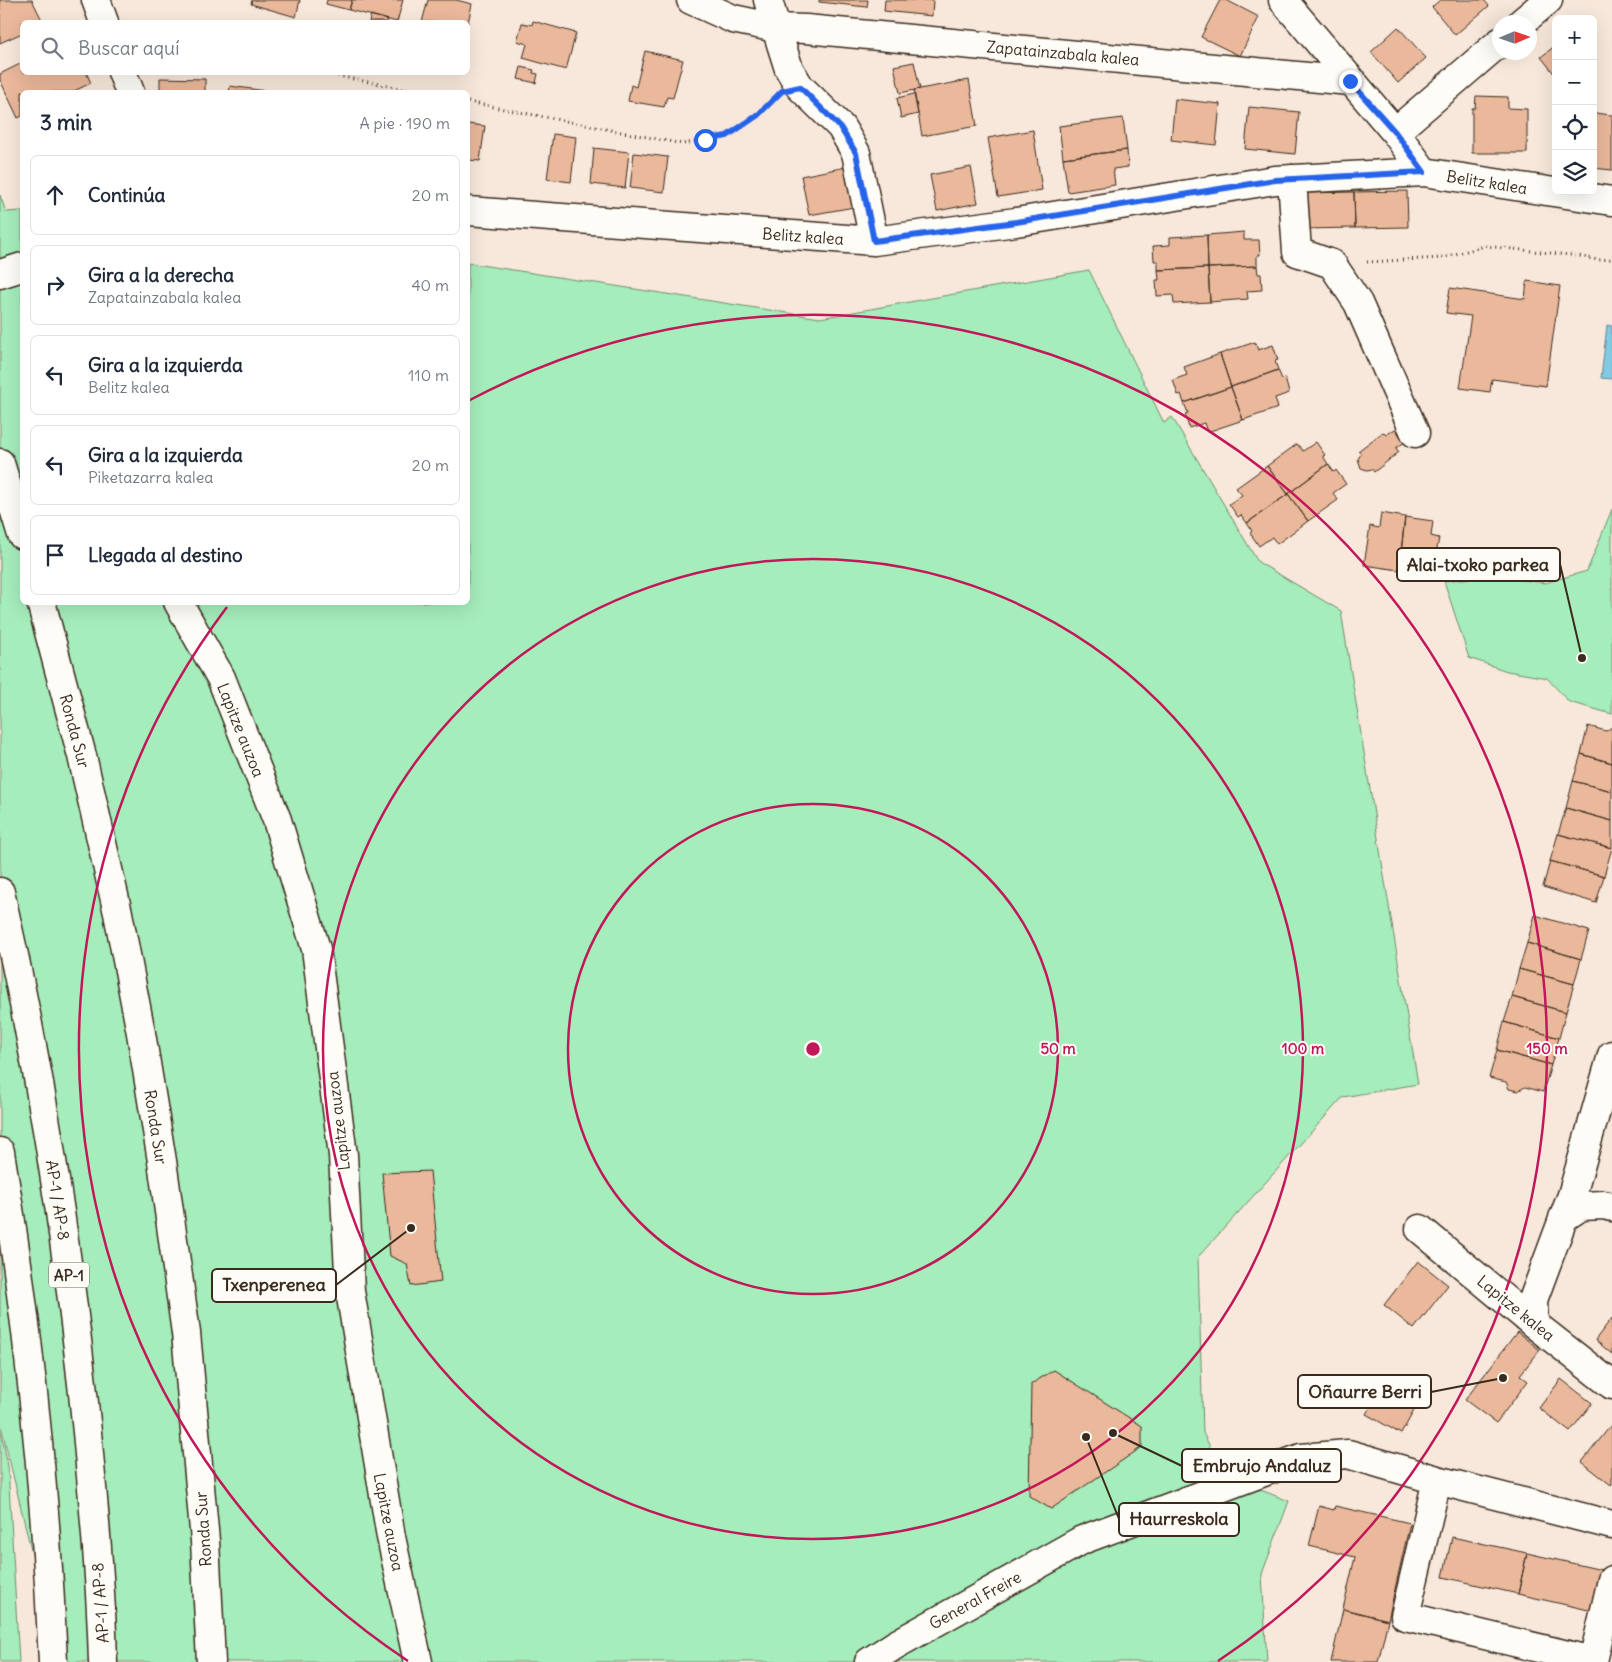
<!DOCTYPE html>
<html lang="es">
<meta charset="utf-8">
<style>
body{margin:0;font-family:Delius,sans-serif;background:#f2f2f3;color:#1f2937}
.controls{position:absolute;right:15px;top:15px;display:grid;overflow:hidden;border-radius:8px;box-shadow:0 5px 20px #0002}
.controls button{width:45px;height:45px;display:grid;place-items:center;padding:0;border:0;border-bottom:1px solid #e0e1e3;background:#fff;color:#1f2937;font:25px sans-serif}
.compass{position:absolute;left:1492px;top:15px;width:45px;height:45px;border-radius:50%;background:#fff;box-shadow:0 5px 20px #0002;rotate:88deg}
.stop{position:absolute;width:15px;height:15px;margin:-11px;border:4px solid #2563eb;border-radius:50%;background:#fff}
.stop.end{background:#2563eb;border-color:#fff;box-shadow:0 1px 5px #0008}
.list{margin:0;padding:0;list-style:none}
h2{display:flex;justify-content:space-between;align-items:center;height:65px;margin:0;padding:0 20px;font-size:21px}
h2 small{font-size:16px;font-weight:400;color:#747a83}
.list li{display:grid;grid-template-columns:32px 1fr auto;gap:15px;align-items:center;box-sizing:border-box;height:80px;margin:0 10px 10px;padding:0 10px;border:1px solid #e0e1e3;border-radius:8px}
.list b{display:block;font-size:19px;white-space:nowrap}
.list p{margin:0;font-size:16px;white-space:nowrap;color:#747a83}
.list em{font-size:16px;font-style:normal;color:#747a83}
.icon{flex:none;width:28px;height:28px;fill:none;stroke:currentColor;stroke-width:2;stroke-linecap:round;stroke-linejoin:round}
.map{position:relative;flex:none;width:1612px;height:1662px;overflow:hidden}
.search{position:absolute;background:#fff;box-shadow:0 5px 20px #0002;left:20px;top:20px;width:450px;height:55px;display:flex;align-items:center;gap:12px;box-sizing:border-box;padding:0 18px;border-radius:8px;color:#747a83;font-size:19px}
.panel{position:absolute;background:#fff;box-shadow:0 5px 20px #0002;left:20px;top:90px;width:450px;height:515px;border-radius:8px}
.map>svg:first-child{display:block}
.green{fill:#a5edbb;stroke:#708c6c}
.water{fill:#82c9e3;stroke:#668994}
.building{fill:#eab89b;stroke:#3b2a1e}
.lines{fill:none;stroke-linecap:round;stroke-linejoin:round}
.minor-casing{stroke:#3b2a1e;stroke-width:31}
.major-casing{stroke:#3b2a1e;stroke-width:31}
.highway-casing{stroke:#3b2a1e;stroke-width:31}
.path{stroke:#3b2a1e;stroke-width:3;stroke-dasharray:1 4;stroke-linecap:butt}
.minor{stroke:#fdfcf7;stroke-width:28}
.major{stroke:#fdfcf7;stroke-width:28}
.highway{stroke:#fdfcf7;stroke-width:28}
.route{stroke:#2563eb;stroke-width:6}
.ring{fill:none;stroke:#c2185b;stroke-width:2.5}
.labels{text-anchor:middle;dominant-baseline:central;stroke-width:4;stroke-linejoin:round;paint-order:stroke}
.shield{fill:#fdfcf7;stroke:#75695f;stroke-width:1}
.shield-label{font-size:15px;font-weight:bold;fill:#3b2a1e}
.street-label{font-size:16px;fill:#3b2a1e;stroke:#fdfcf7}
.centre{fill:#c2185b;stroke:#fdfcf7;stroke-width:2.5}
.ring-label{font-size:15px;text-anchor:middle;font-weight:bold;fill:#c2185b;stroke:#fdfcf7;stroke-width:4;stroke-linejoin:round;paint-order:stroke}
.leader{fill:none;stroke:#3b2a1e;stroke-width:2}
.callout-dot{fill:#3b2a1e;stroke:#fdfcf7;stroke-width:2}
.callout{fill:#fdfcf7;stroke:#3b2a1e;stroke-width:2}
.callout-label{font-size:18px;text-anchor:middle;font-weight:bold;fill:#3b2a1e}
</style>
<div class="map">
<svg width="1612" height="1662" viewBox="0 0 1612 1662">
<rect width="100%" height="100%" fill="#f7e8db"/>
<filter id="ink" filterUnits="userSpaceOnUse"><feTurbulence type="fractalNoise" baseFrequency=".02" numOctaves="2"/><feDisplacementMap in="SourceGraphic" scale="10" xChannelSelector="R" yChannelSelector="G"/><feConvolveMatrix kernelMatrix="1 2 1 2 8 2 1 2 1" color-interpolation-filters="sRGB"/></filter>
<g filter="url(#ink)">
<path class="green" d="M 0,195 L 6,212 L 22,211 L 22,602 L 468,602 L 468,263 L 820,318 L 1089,270 L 1164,423 L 1172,417 L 1258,562 L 1341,611 L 1418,1084 L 1343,1097 L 1198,1257 L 1203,1433 L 1225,1476 L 1289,1501 L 1262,1574 L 1267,1662 L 58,1662 L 0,1421 Z
M 1612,509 L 1612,714 L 1569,702 L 1547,678 L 1507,671 L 1469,658 L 1444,581 L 1493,576 L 1545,583 L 1587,571 Z
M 0,1427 L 8,1466 L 19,1662 L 0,1662 Z"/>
<path class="water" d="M 1607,325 L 1612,326 L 1612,379 L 1601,378 Z"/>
<path class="building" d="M 0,0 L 32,0 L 43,22 L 22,22 L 22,33 L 0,43 Z
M 252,0 L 300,0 L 296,17 L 251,4 Z
M 327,0 L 352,0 L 349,10 L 326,4 Z
M 352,0 L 403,0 L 397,22 L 349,10 Z
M 428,0 L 456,0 L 472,4 L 468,23 L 422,22 Z
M 819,0 L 868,0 L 867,7 L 819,2 Z
M 885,0 L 933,0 L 932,16 L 884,11 Z
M 1220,0 L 1226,0 L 1259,17 L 1240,56 L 1201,37 Z
M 1440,0 L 1484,0 L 1489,6 L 1455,35 L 1432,7 Z
M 371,15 L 388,20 L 387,22 L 369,22 Z
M 533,21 L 576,33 L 566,70 L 523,58 L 527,44 L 517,41 L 522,23 L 532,25 Z
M 1398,27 L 1426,58 L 1398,83 L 1371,52 Z
M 1556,45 L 1556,76 L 1541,57 Z
M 645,51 L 683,60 L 673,98 L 667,97 L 664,107 L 628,101 L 631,85 L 636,87 Z
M 914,62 L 920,89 L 900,93 L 894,66 Z
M 22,63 L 22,72 L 86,72 L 91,83 L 72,92 L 22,92 L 22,116 L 18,118 L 0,80 L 0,74 Z
M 521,67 L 534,70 L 533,73 L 538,74 L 536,83 L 518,79 Z
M 160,78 L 205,79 L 205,92 L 160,92 Z
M 969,80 L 977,126 L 922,136 L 914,90 Z
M 230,86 L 273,92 L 229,92 Z
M 914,94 L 918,114 L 901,118 L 897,98 Z
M 1476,96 L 1508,97 L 1508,108 L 1527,109 L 1527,153 L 1472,153 L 1472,108 L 1475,108 Z
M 1175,99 L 1220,104 L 1216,145 L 1171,140 Z
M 1249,107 L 1299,112 L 1295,154 L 1245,149 Z
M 1593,113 L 1612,115 L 1612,170 L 1593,168 Z
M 1123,118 L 1127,150 L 1063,158 L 1059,126 Z
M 468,124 L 485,126 L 480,161 L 468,160 Z
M 1033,130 L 1042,190 L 998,197 L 988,138 Z
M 553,134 L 576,137 L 571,182 L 547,179 Z
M 594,148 L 629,152 L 625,188 L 591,184 Z
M 1127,150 L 1128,167 L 1113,169 L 1115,185 L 1068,192 L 1063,158 Z
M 634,153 L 668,157 L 664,192 L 630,188 Z
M 846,167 L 854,207 L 809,215 L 801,176 Z
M 971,167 L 978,203 L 937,211 L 930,175 Z
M 1407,191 L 1408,227 L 1355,228 L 1354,192 Z
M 1354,192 L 1355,228 L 1303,229 L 1302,193 Z
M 1244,232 L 1244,240 L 1259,240 L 1260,255 L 1257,255 L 1257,266 L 1208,268 L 1207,235 Z
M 1207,235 L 1208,268 L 1158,270 L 1158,261 L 1154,261 L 1153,246 L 1170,245 L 1170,237 Z
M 1257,266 L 1258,274 L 1261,274 L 1262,290 L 1247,291 L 1248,299 L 1210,302 L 1208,268 Z
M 1208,268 L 1210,302 L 1174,304 L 1173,295 L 1157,296 L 1156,280 L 1159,280 L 1158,270 Z
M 1527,281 L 1560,286 L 1546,386 L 1492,379 L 1490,392 L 1460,388 L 1471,316 L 1446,313 L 1450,288 L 1525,299 Z
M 1255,342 L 1258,350 L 1273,345 L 1278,360 L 1275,361 L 1278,370 L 1231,387 L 1220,354 Z
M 1220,354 L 1231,387 L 1184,403 L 1181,394 L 1178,395 L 1173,380 L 1187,375 L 1184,367 Z
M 1278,370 L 1282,379 L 1285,378 L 1289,393 L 1275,398 L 1278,408 L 1243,420 L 1231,387 Z
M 1231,387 L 1243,420 L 1207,432 L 1204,423 L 1189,428 L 1185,414 L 1188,413 L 1184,403 Z
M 1395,429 L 1405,442 L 1396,448 L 1399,452 L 1374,472 L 1372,469 L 1367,470 L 1361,468 L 1358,459 L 1361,454 L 1358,451 L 1383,432 L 1386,435 Z
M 1316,442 L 1325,455 L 1323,456 L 1328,464 L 1288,494 L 1267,466 L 1297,444 L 1303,451 Z
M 1328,464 L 1334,472 L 1336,470 L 1346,484 L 1333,493 L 1338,500 L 1308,521 L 1288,494 Z
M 1267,466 L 1288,494 L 1247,523 L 1241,515 L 1238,517 L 1229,504 L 1242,495 L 1236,488 Z
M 1288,494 L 1308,521 L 1277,544 L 1272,537 L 1259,546 L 1250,533 L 1252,531 L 1247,523 Z
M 1381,513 L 1405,517 L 1399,570 L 1364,565 L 1370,526 L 1379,528 Z
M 1405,517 L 1433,521 L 1431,536 L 1439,538 L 1432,576 L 1399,570 Z
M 1588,726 L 1606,731 L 1612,727 L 1612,763 L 1581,754 Z
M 1581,754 L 1612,763 L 1612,791 L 1573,781 Z
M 1573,781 L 1612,791 L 1612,821 L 1566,808 Z
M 1566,808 L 1612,821 L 1612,848 L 1558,834 Z
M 1558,834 L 1612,848 L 1604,876 L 1550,861 Z
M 1550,861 L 1604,876 L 1596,903 L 1543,887 Z
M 1535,915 L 1589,931 L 1581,959 L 1527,943 Z
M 1527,943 L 1581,959 L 1574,984 L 1519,969 Z
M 1519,969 L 1574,984 L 1566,1012 L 1512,997 Z
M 1512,997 L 1566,1012 L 1559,1038 L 1504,1022 Z
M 1504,1022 L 1559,1038 L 1551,1065 L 1497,1050 Z
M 1497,1050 L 1551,1065 L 1543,1092 L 1525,1087 L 1518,1091 L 1509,1089 L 1506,1082 L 1489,1078 Z
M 430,1171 L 441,1282 L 411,1286 L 407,1264 L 390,1256 L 382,1173 Z
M 1418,1261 L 1448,1285 L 1414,1329 L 1384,1305 Z
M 1612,1318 L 1612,1354 L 1595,1340 Z
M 1517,1332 L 1540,1350 L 1520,1375 L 1528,1381 L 1496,1423 L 1465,1400 Z
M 1054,1370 L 1142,1426 L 1142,1447 L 1051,1509 L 1029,1496 L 1031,1384 Z
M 1561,1379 L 1592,1403 L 1570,1432 L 1539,1408 Z
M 1382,1387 L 1416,1407 L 1401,1434 L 1366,1414 Z
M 1612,1424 L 1612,1484 L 1611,1485 L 1582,1462 Z
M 1319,1506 L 1334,1510 L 1335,1506 L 1410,1523 L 1388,1620 L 1343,1609 L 1355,1557 L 1309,1546 Z
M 1452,1537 L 1527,1553 L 1518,1594 L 1443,1577 Z
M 1527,1553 L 1602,1570 L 1593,1611 L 1518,1594 Z
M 1343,1609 L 1388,1620 L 1378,1662 L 1331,1662 Z"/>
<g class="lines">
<g class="minor-casing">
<path id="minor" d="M 96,0 L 104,22
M 691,0 L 733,19 L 776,28 L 768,0
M 1283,0 L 1395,132 L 1424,172
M 1522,22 L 1548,0
M 122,72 L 130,92
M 1395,132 L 1500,42
M 1292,179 L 1297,252 L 1332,264 L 1358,303 L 1415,433
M 468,211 L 874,241 L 1016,222 L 1275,180 L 1424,172 L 1612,201
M 874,241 L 856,153 L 841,127 L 800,87 L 789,69 L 776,28 L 806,29 L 1350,81
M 0,274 L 22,267
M 178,602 L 221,678 L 277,820 L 316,949 L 343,1155 L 350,1291 L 391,1537 L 418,1662
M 1563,1218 L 1581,1206 L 1604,1205 L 1612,1207
M 1420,1229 L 1534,1324 L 1612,1385
M 1534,1324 L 1533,1300 L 1572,1195 L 1612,1055
M 1437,1480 L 1405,1616 L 1593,1661 L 1612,1580
M 869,1662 L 895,1645 L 1082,1540 L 1301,1458 L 1348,1454 L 1437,1480 L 1612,1525"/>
</g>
<g class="major-casing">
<path id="major" d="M 0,463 L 22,535
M 41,602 L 82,756 L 118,913 L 141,1033 L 162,1161 L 186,1333 L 205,1541 L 211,1662"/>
</g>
<g class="highway-casing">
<path id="highway" d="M 0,892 C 41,1070 69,1250 87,1432 C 94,1508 101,1585 103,1662
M 0,1152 C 28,1320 46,1491 53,1662"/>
</g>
<path class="path" d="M 318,72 L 420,92
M 468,102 L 683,144 L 727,136 L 758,115 L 772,101
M 1367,262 L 1441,258 L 1485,246 L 1579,256 L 1598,260 L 1612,259"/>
<use href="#minor" class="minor"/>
<use href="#major" class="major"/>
<use href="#highway" class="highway"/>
</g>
</g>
<g class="lines" filter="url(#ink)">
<path class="route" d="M 705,140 L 727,136 L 758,115 L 782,91 L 800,87 L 840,127 L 856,153 L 874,241 L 1016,222 L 1275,180 L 1424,172 L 1395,132 L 1350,81"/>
</g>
<g class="ring">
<circle cx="813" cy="1049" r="245"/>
<circle cx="813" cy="1049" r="490"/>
<path d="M408 1661A734 734 0 0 1 227 607M468 401A734 734 0 0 1 1218 1661"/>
</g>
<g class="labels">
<rect class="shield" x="49" y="1262.5" width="40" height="25" rx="4"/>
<g class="shield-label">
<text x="69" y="1275">AP-1</text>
</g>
<g class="street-label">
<text transform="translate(1063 53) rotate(5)">Zapatainzabala kalea</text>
<text transform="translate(1487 182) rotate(9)">Belitz kalea</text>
<text transform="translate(803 236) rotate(4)">Belitz kalea</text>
<text transform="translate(241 730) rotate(68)">Lapitze auzoa</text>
<text transform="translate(75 731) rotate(75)">Ronda Sur</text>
<text transform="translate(338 1121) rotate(-97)">Lapitze auzoa</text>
<text transform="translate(156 1127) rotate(81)">Ronda Sur</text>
<text transform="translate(58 1200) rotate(81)">AP-1 / AP-8</text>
<text transform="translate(1516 1308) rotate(39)">Lapitze kalea</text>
<text transform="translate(389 1522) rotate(79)">Lapitze auzoa</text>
<text transform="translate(203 1529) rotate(-94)">Ronda Sur</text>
<text transform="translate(975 1600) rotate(-29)">General Freire</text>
<text transform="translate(100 1603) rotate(-94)">AP-1 / AP-8</text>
</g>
</g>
<circle cx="813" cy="1049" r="8" class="centre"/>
<g class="ring-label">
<text x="1058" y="1054">50 m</text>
<text x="1303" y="1054">100 m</text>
<text x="1547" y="1054">150 m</text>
</g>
<path class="leader" d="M1582 658L1560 564M411 1228L336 1285M1503 1378L1431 1392M1113 1433L1182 1466M1086 1437L1119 1519"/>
<g class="callout-dot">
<circle cx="1582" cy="658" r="5"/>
<circle cx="411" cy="1228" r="5"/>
<circle cx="1503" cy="1378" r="5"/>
<circle cx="1113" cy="1433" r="5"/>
<circle cx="1086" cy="1437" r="5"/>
</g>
<g class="callout">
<rect x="1397" y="548" width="163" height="33" rx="5"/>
<rect x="212" y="1269" width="124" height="33" rx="5"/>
<rect x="1298" y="1375" width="133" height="33" rx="5"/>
<rect x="1182" y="1449" width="159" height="33" rx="5"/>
<rect x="1119" y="1503" width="120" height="33" rx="5"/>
</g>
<g class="callout-label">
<text x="1478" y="571">Alai-txoko parkea</text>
<text x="274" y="1291">Txenperenea</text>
<text x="1365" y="1398">Oñaurre Berri</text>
<text x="1262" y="1472">Embrujo Andaluz</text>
<text x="1179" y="1525">Haurreskola</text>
</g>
</svg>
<div class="controls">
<button>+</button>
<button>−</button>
<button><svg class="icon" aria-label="locate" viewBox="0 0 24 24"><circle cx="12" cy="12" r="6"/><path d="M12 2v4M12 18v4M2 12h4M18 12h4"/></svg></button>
<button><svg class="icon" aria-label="layers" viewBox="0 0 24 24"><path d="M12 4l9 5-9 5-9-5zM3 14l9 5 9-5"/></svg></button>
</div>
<svg class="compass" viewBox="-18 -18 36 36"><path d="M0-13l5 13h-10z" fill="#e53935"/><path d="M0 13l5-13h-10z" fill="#747a83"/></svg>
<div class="stop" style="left:705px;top:140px"></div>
<div class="stop end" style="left:1350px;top:81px"></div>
<div class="search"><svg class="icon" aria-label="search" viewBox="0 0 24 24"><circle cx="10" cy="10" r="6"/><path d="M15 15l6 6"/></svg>Buscar aquí</div>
<section class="panel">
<h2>3 min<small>A pie · 190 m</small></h2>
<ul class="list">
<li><svg class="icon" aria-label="ahead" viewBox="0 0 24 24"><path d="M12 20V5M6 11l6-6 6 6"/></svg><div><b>Continúa</b></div><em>20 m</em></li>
<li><svg class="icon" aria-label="right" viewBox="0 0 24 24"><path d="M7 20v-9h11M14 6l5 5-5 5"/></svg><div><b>Gira a la derecha</b><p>Zapatainzabala kalea</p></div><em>40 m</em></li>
<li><svg class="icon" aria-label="left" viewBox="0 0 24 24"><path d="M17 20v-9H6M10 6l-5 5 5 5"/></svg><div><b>Gira a la izquierda</b><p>Belitz kalea</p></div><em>110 m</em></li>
<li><svg class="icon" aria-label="left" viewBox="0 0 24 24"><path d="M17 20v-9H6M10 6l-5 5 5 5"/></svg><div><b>Gira a la izquierda</b><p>Piketazarra kalea</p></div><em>20 m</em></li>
<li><svg class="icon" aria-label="arrive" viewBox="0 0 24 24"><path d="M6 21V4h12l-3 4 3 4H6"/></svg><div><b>Llegada al destino</b></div></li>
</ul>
</section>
</div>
